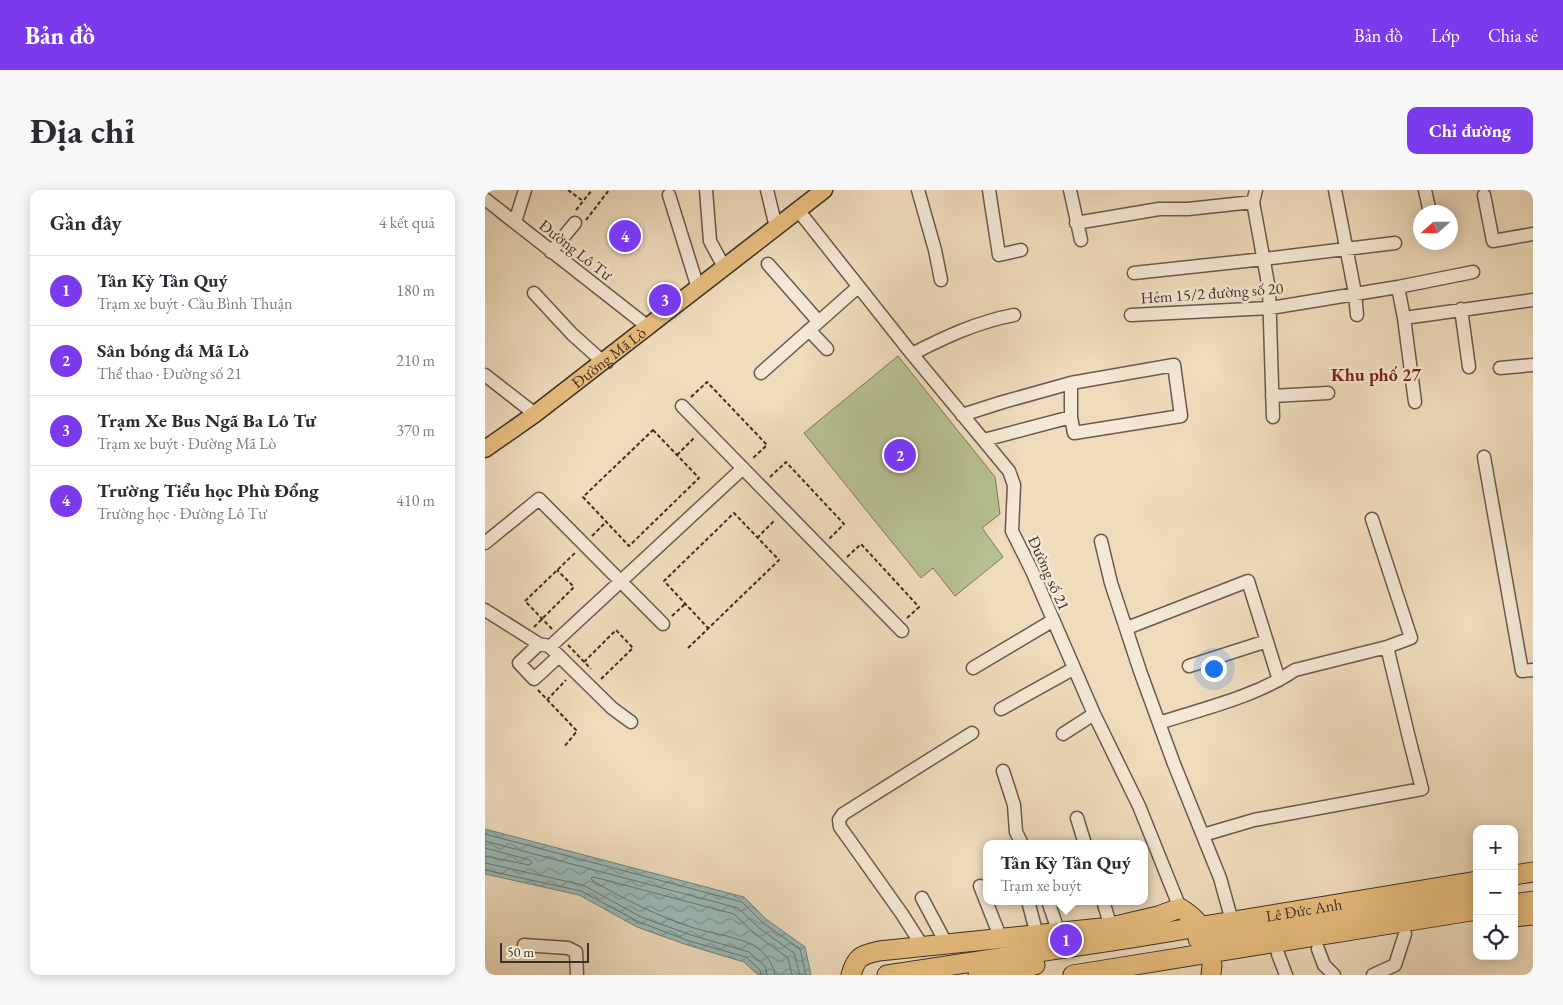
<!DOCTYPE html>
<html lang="vi">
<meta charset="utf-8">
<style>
body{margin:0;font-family:"EB Garamond",serif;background:#f7f7f7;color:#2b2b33}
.controls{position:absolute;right:15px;bottom:15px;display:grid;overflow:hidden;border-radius:10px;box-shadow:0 2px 12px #0003}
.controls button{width:45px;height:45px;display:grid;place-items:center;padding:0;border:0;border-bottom:1px solid #e1e1e2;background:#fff;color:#2b2b33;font:25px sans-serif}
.compass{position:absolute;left:928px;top:15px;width:45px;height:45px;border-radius:50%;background:#fff;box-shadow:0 2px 12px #0003;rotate:249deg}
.scale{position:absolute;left:15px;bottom:12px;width:89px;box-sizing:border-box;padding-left:5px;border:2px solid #3c2e28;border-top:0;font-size:14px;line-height:18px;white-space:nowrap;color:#3c2e28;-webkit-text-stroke:4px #f5e8d4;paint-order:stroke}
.you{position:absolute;left:728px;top:478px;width:18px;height:18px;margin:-12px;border:4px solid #fff;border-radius:50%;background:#1a73e8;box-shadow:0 0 0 8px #1a73e833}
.badge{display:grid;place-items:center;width:32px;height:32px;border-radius:50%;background:#7c3aed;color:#fff;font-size:16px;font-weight:700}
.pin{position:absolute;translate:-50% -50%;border:2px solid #fff;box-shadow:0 1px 5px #0006}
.popup{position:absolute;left:498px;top:650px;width:165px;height:65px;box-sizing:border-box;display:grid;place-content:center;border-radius:10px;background:#fff;filter:drop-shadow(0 1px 4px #0005);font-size:16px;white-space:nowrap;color:#7c7c81}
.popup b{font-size:19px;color:#2b2b33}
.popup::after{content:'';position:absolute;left:50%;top:100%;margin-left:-10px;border:10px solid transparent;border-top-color:#fff}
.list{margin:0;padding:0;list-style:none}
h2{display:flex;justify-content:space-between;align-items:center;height:65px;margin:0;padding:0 20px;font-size:21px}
h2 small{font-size:16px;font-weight:400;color:#7c7c81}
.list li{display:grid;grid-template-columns:32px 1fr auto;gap:15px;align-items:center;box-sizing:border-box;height:70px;padding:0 20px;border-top:1px solid #e1e1e2}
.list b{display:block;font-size:19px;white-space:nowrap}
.list p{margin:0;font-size:16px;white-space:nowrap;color:#7c7c81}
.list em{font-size:16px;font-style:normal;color:#7c7c81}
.icon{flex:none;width:28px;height:28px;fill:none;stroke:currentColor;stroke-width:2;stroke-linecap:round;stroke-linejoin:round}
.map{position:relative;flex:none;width:1048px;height:785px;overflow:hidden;border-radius:10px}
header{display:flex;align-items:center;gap:30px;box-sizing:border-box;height:70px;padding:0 25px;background:#7c3aed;color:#fff}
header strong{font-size:24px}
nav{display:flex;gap:28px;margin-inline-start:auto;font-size:18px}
.intro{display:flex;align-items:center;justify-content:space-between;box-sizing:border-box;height:120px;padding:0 30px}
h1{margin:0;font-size:35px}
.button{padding:12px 22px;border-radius:10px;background:#7c3aed;color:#fff;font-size:18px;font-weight:700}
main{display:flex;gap:30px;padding:0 30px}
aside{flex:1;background:#fff;border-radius:10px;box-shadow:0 2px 12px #0003}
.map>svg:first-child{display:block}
.pitch{fill:#b7c092;stroke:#7a775d}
.water{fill:url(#water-waves);stroke:#74827d}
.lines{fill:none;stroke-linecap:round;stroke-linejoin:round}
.shore{stroke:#6b746f;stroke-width:1}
.minor-casing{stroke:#695a4d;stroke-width:15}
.major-casing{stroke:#3c2e28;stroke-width:19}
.highway-casing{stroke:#3c2e28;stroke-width:21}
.path{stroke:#3c2e28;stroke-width:2;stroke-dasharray:4 2.5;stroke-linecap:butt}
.minor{stroke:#f5e8d4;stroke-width:12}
.major{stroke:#e8be7e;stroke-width:16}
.highway{stroke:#e8be7e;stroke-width:19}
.labels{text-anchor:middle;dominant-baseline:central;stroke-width:5;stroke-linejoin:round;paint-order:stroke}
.street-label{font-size:16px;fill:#3c2e28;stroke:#f5e8d4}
.neighbourhood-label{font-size:18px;font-weight:bold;fill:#7a1f14;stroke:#f5e8d4}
</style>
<header>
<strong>Bản đồ</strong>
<nav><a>Bản đồ</a><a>Lớp</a><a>Chia sẻ</a></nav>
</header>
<div class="intro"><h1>Địa chỉ</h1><a class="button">Chỉ đường</a></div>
<main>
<aside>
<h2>Gần đây<small>4 kết quả</small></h2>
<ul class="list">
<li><span class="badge">1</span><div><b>Tân Kỳ Tân Quý</b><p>Trạm xe buýt · Cầu Bình Thuận</p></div><em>180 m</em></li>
<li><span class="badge">2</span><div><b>Sân bóng đá Mã Lò</b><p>Thể thao · Đường số 21</p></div><em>210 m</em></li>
<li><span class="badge">3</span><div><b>Trạm Xe Bus Ngã Ba Lô Tư</b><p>Trạm xe buýt · Đường Mã Lò</p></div><em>370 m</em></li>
<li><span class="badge">4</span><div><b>Trường Tiểu học Phù Đổng</b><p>Trường học · Đường Lô Tư</p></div><em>410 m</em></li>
</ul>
</aside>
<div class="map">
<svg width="1048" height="785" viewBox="0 0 1048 785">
<defs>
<pattern id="water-waves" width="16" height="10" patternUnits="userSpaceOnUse" patternTransform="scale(1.25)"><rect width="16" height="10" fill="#9abab6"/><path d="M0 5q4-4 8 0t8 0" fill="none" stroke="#7f9894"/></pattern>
</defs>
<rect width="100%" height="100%" fill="#efdcbd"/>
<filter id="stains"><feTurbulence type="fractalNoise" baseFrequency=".004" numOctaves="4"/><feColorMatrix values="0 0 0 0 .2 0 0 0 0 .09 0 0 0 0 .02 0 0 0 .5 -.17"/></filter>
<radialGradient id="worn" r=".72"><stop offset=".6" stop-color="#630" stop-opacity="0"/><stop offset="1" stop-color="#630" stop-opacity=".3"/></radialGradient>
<path class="pitch" d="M 413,166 L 510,287 L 515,324 L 497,338 L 518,367 L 470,406 L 448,378 L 436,388 L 319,243 Z"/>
<path class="water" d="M 0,639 L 259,707 L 281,729 L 320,757 L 326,785 L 273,785 L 259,772 L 202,755 L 152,737 L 94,705 L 0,684 Z"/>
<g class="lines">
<path class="shore" d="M 0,644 L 257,712 L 278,733 L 315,759 L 321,785
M 0,651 L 253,718 L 274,738 L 309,763 L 315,785
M 0,658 L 45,670 L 47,673 L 44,675 L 0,666
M 0,673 L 98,695 L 156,727 L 206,745 L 264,762 L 280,776 L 282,785
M 0,680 L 96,701 L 154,732 L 204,751 L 261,767 L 275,780 L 276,785
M 290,785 C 289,773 278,761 268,755 C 252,747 226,743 209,738 C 172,726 141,710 108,691 L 106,688 L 109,687 L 249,724 L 270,744 L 303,768 L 307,785"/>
<g class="minor-casing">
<path id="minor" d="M 221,0 L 225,51 L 239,77
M 282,0 L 291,37
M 433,0 L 450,60 L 456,90
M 504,0 L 514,65 L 536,60
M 585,0 L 596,50
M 771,0 L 768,12 L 784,99 L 788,227
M 850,0 L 870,103 L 872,125
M 940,0 L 944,18
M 184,5 L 213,98
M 999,5 L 1008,51 L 1048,44
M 0,9 L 162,136
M 313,20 L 427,164 L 524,281 L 529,295 L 527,341 L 547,381 L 609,524 L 654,616 L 695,718
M 30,32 L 40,0
M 591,33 L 674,19 L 703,19 L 768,12
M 66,62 L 90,33
M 283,74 L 333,131
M 649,83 L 779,69 L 910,53
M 913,97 L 919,128 L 930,212
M 49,103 L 87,144 L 117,171
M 976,119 L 984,177
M 646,125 L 785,118 L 913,97 L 988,82
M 919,128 L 1048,110
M 324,140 L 342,159
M 427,164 C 460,147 492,132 529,125
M 1015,178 L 1048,175
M 276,183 L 373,97
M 0,185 L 50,224
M 787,206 L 843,203
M 197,216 L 417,441
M 477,225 L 518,212 L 586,193 L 689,175 L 696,226 L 589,243 L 586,227 L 586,193
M 499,250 L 586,227
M 999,267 L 1037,481 L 1048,480
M 616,351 L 626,393 L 655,481 L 689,574 L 735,688 L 747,731
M 0,353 L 54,309 L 178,434
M 0,420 L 54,454 L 64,456 L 68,454 L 258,278
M 642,438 L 763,391 L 794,490
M 54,454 L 34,473 L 49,489 L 74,466
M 64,456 L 127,518 L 146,532
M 704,476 L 782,451
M 488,478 L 567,431
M 516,519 L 588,479
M 674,533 C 720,518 770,507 810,480 L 902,457 L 926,448 L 887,329
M 578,544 L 609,524
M 518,581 L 529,615 L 531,642 L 537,654
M 592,628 L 600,654
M 718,645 L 769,630 L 937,599 L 924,548 L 902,457
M 495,696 L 516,749
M 437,708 L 462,755
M 543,711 L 552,745
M 563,711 L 574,743
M 618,711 L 626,737
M 791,753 L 793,764 L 801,785
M 39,755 L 83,758 L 91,762 L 92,785
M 438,757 L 417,724 L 363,648 L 355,637 L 354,630 L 358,624 L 487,543
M 833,759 L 839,775 L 849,785
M 888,785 L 910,775 L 920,744"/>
</g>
<g class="major-casing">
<g id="major">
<path id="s1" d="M 0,259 L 50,224 L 339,0"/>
</g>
</g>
<g class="highway-casing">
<g id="highway">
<path d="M 1029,685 L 1048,682"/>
<path d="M 1029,714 L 1048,711"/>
<path d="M 1029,727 L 1048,725"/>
<path d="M 713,749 L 804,737 L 992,707"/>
<path d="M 366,785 C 371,767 376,765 394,761 L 626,737 L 673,726 L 695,718 C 706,725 715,732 718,745"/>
<path id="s2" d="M 402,785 L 646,748 L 992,691"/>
<path d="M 493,785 L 550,775"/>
<path d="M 588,785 L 992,720"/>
<path d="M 726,785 L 727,775"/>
</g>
</g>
<path class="path" d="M 83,0 L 98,11
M 91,20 L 107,0
M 101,30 L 124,0
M 206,207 L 222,192 L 282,255 L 267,269
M 168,240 L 214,288 L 144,356 L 98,307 Z
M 192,265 L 210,247
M 285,287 L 301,272 L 359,334 L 343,350
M 107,346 L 121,332
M 272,348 L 290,330
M 362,367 L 376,354 L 434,417 L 421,429
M 187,426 L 200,414
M 49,437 L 89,397 L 72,380
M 67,439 L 40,411 L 91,362
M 83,455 L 106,479
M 203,458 L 294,370 L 249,323 L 179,391 L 223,438
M 99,472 L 131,440 L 148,458 L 116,489
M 53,500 L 92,541 L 79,557
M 62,510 L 81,490"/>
<use href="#minor" class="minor"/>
<use href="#major" class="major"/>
<use href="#highway" class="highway"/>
</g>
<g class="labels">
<g class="street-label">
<text transform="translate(91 60) rotate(38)">Đường Lô Tư</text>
<text transform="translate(727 103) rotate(-4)">Hẻm 15/2 đường số 20</text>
<text stroke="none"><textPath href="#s1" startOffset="154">Đường Mã Lò</textPath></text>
<text transform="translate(564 383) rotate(66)">Đường số 21</text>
<text stroke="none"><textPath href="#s2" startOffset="422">Lê Đức Anh</textPath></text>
</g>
<g class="neighbourhood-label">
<text x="891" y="184">Khu phố 27</text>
</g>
</g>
<rect width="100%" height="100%" filter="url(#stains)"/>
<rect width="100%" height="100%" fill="url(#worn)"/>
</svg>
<div class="controls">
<button>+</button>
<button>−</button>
<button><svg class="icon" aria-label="locate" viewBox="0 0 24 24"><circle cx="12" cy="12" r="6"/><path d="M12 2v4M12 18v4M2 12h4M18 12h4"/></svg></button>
</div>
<svg class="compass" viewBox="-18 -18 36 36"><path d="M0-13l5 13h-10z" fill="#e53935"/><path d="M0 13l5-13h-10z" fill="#7c7c81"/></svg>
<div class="scale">50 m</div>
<div class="you"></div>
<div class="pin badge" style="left:581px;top:750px">1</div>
<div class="popup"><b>Tân Kỳ Tân Quý</b>Trạm xe buýt</div>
<div class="pin badge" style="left:415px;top:265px">2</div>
<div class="pin badge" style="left:180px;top:110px">3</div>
<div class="pin badge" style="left:140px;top:46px">4</div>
</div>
</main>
